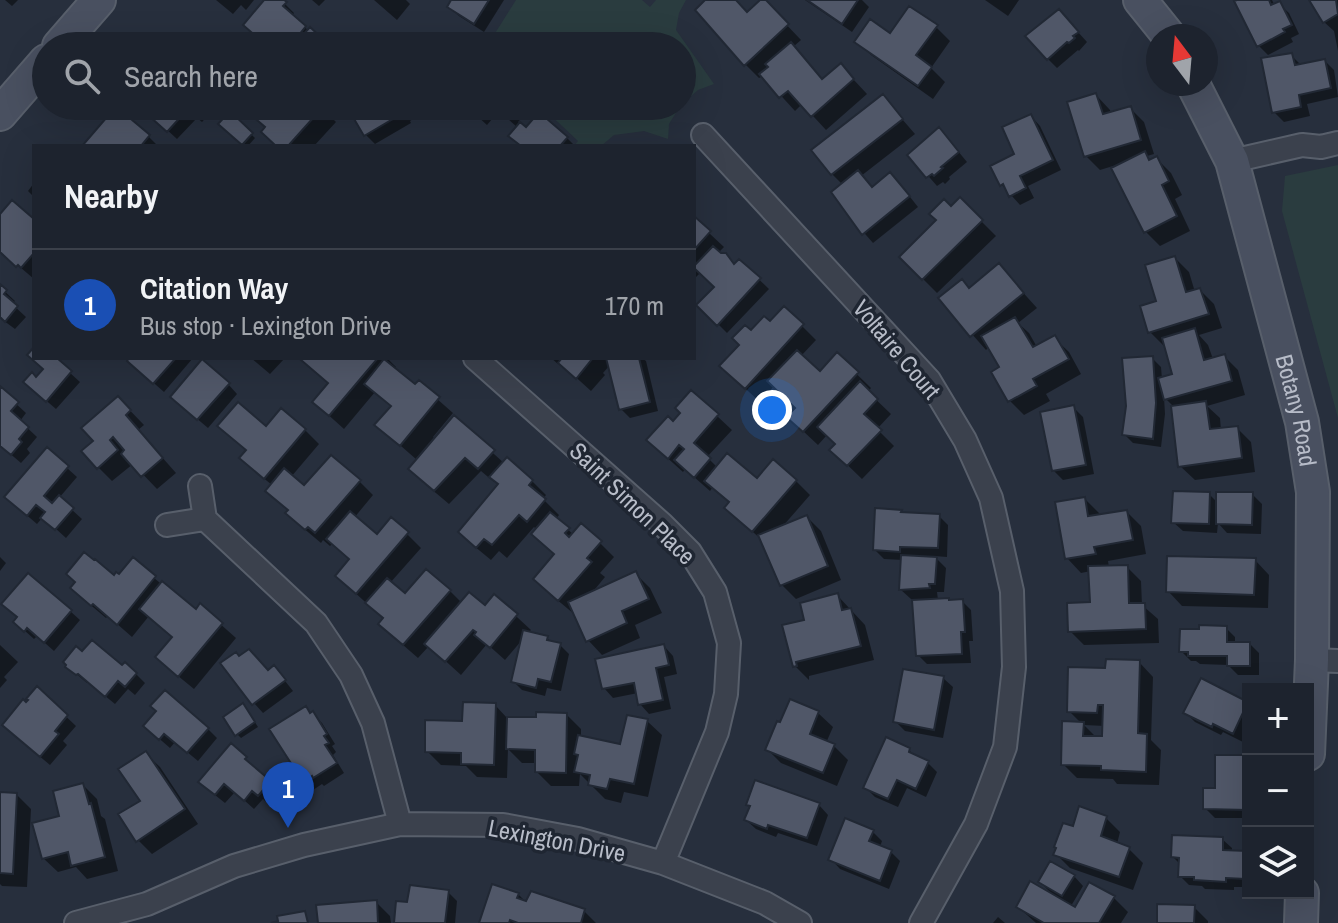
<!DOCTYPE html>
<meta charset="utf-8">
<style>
body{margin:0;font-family:"Archivo Narrow",sans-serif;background:#2a2f3a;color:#f1f3f6}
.controls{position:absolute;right:24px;bottom:24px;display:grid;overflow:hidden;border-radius:0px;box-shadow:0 8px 32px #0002}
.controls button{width:72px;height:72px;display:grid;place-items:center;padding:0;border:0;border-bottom:2px solid #3b404a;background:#1d232e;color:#f1f3f6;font:40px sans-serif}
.compass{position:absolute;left:1146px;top:24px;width:72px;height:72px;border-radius:50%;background:#1d232e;box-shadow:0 8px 32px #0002;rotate:344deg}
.you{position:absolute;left:772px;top:410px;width:28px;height:28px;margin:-20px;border:6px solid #fff;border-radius:50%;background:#1a73e8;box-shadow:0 0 0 12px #1a73e833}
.badge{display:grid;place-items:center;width:52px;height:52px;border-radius:50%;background:#94b0ef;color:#fff;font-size:26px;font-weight:700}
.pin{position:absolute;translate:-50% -66px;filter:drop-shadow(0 2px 4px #0008)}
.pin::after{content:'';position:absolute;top:42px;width:28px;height:24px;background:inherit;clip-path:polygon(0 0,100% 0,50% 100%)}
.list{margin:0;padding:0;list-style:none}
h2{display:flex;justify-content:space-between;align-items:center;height:104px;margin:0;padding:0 32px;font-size:34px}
h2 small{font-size:26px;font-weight:400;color:#a0a4aa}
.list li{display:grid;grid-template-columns:52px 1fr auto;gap:24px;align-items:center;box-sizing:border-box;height:112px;padding:0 32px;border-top:2px solid #3b404a}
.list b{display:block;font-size:30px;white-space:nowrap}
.list p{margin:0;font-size:26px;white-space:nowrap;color:#a0a4aa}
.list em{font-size:26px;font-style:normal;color:#a0a4aa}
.icon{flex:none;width:44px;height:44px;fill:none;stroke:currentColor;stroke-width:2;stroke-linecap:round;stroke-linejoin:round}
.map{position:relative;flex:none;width:1338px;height:923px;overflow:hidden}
.search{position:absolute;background:#1d232e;box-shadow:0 8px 32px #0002;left:32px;top:32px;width:664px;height:88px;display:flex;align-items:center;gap:20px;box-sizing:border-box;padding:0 28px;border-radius:44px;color:#a0a4aa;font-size:30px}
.panel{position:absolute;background:#1d232e;box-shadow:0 8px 32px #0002;left:32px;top:144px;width:664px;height:216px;border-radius:0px}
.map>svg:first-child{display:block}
.green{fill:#2a3c3f}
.shadow{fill:#0007;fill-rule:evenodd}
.building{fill:#505768;stroke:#212834;stroke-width:2}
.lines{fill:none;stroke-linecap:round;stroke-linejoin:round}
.street-casing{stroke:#585f6b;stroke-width:26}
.secondary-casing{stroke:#585f6b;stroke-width:36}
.street{stroke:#3b414d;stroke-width:22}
.secondary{stroke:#495060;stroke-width:32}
.labels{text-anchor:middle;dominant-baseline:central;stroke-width:7;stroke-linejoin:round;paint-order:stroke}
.street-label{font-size:24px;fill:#b7bcc8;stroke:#1f2632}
</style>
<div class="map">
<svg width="1338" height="923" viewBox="0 0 1338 923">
<rect width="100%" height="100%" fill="#272f3d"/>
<path class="green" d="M 516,0 L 642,0 L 650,7 L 656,0 L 686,0 L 679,13 L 676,30 L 714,84 L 698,90 L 682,104 L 682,46 L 487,46 Z
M 541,106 L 680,106 L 669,124 L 668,139 L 644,131 L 614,135 L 601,146 L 574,146 L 578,141 Z
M 1338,165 L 1338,418 L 1282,211 L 1285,176 Z"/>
<path class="shadow" d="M 5,0 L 18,0 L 12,6 Z
M 216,0 L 254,0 L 246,10 L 241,5 L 233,14 Z
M 266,0 L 281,0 L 294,13 L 292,16 L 309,31 L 327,45 L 334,46 L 269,46 L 255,34 Z
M 312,0 L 325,0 L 319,6 Z
M 374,0 L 406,0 L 410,4 L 397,20 Z
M 454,0 L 504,0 L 484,32 L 459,16 L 449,7 Z
M 708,0 L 734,0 L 748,14 L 763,0 L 801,40 L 793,47 L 823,80 L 840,65 L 867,94 L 826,130 L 802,104 L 795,111 L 763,76 L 759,78 L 745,64 Z
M 805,0 L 862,0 L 869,7 L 852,32 Z
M 985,0 L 1019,0 L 1008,16 Z
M 1242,0 L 1272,0 L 1275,6 L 1279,4 L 1289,13 L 1299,34 L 1291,38 L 1293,42 L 1268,55 L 1258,45 Z
M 1312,0 L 1338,0 L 1338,51 L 1334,31 L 1324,22 Z
M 1068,21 L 1087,42 L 1079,51 L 1078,50 L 1057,68 L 1048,59 Z
M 936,27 L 950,41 L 931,68 L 945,82 L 933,99 L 871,55 L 857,41 Z
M 1291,55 L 1302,66 L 1325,61 L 1334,70 L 1338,97 L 1307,104 L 1310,116 L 1284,122 L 1274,112 Z
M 1096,95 L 1110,110 L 1111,114 L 1130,108 L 1144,122 L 1154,154 L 1147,156 L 1152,161 L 1157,159 L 1171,173 L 1182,195 L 1175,199 L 1190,231 L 1160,246 L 1146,232 L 1113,166 L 1100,170 L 1086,156 Z
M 883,97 L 915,134 L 861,176 L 872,189 L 899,183 L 918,207 L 873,243 L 845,211 L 843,185 L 832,174 Z
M 141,106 L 212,106 L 214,109 L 202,122 L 197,118 L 177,139 Z
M 252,106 L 320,106 L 336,122 L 314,146 L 278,146 Z
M 354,106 L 424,106 L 426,111 L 410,121 L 411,123 L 375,144 L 366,135 L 353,113 L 357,111 Z
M 466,106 L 529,106 L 531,108 L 518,122 L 526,129 L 567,138 L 575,146 L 522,146 L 518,128 L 499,111 L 487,125 Z
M 119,112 L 149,137 L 158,146 L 85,146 Z
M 230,114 L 255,138 L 248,146 L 245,146 L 221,124 Z
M 1031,116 L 1040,126 L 1061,170 L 1028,186 L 1034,198 L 1020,205 L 1001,184 L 1017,155 Z
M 948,139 L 967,162 L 949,177 L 950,179 L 945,184 L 943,182 L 937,186 L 910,155 Z
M 34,183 L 34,197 L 28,191 Z
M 960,200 L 996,236 L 937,293 L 901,257 Z
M 0,217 L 34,222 L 34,279 L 0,250 Z
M 694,219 L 724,247 L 718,253 L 738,274 L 740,261 L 769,289 L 727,333 L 699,305 L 716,287 L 701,272 L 694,279 Z
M 1175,258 L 1189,272 L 1195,292 L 1200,290 L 1214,304 L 1222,328 L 1199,335 L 1208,345 L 1213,359 L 1224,356 L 1238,370 L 1245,395 L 1207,406 L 1220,418 L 1221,430 L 1237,428 L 1251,442 L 1255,472 L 1195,480 L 1180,466 L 1173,406 L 1164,397 L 1165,414 L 1161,447 L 1133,443 L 1124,434 L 1152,358 L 1161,367 L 1162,379 L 1174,376 L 1164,346 L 1150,332 L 1158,303 Z
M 999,266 L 1037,308 L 1018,323 L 1029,333 L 1037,347 L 1054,338 L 1069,352 L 1081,374 L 1046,394 L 1050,401 L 1024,415 L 1010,401 L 1002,368 L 990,346 L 986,350 L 941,299 L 970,290 Z
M 0,287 L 15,301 L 12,304 L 26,317 L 15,329 L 0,318 Z
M 770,324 L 802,326 L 816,340 L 801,356 L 820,373 L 837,355 L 871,388 L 868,392 L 891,414 L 877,429 L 894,446 L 862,479 L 832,450 L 837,445 L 827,435 L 818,445 L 803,431 L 798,408 L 774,386 L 760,402 L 736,380 L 752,333 Z
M 34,350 L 34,358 L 63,358 L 59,363 L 80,382 L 56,409 L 35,391 L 37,380 L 45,370 L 29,355 Z
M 132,358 L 193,358 L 164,392 L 139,370 Z
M 251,358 L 285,358 L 270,374 Z
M 305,358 L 387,358 L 396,367 L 394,370 L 416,387 L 419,383 L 453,413 L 433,437 L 436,439 L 454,418 L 504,463 L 532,481 L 546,495 L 543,499 L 559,515 L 556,519 L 574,535 L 600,543 L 614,557 L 600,573 L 605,577 L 591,594 L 636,574 L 650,588 L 662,613 L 635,625 L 640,638 L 602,655 L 588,640 L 574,614 L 549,593 L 556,555 L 537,530 L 534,527 L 507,558 L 499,551 L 491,560 L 474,546 L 500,485 L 495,480 L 494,482 L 481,471 L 449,504 L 424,483 L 417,460 L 377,425 L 392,407 L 375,392 L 344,429 L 314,402 L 329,384 L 304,360 Z
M 551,358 L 642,358 L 646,361 L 658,411 L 630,418 L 621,409 L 610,365 L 603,373 L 605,375 L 591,391 L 559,362 L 558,364 Z
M 228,384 L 237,394 L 208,428 L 182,406 Z
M 0,389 L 26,413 L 20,421 L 37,437 L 27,449 L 30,453 L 21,463 L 0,445 Z
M 118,398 L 144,425 L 138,430 L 176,473 L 157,489 L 133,464 L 112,481 L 98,467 L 96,442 Z
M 1073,407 L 1083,417 L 1094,474 L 1063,480 L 1054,471 Z
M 717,416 L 732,430 L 707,457 L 717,467 L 757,481 L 796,481 L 810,495 L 783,526 L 807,517 L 821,531 L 841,580 L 796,599 L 781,584 L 763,541 L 726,508 L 731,503 L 713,487 L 710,491 L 685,469 L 683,472 L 663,454 L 673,424 Z
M 267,428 L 305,430 L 319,444 L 291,477 L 304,488 L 359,481 L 373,495 L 354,518 L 377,537 L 407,534 L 421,548 L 390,583 L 405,596 L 450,591 L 462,603 L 485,608 L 494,596 L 531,630 L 528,633 L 547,638 L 553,643 L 560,645 L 569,654 L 561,691 L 547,688 L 545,696 L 522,690 L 513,681 L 522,640 L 505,660 L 487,644 L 461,675 L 429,646 L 418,658 L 395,638 L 385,620 L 352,590 L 351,560 L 333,543 L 330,546 L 323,540 L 321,543 L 302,527 L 289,511 L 267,491 L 272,485 L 256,472 L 247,451 L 234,440 Z
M 47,450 L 77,477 L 59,498 L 82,519 L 66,538 L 43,517 L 37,524 L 16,506 Z
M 1209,494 L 1218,503 L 1252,494 L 1262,504 L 1261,534 L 1227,533 L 1218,523 L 1217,533 L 1183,531 L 1173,522 Z
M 1085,499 L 1099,513 L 1099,516 L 1127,512 L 1141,526 L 1146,554 L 1108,561 L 1109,567 L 1127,567 L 1141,581 L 1142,605 L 1158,619 L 1159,643 L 1084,645 L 1070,631 L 1092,604 L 1091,571 L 1081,573 L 1067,558 Z
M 901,512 L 904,514 L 939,516 L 948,525 L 947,557 L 934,556 L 946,568 L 944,592 L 937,592 L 938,600 L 962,601 L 971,610 L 973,641 L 969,641 L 971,663 L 927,664 L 918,655 L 914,599 L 911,599 L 901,590 L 903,560 L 884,559 L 875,550 Z
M 0,557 L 6,563 L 0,571 Z
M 1255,560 L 1269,575 L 1268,608 L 1182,606 L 1168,591 Z
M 115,578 L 154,578 L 196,612 L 200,606 L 236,638 L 194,689 L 172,671 L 174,638 L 149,616 L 132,637 L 108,616 L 106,618 L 87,602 Z
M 837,595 L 865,625 L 874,660 L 809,676 L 809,680 L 795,666 L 807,621 Z
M 70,611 L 80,620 L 54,651 L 37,636 L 34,639 L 15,622 Z
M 1226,628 L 1235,637 L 1235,644 L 1250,644 L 1259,653 L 1259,675 L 1238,675 L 1228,665 L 1200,664 L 1196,661 L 1191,661 L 1181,651 Z
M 0,645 L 18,662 L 4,677 L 7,680 L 0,688 Z
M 664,646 L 673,656 L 677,674 L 664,677 L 671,709 L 649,714 L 640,704 L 638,693 L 613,698 L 604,688 Z
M 83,654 L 136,674 L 145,683 L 135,695 L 128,689 L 115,704 L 88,682 L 87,683 L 68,667 Z
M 1139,662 L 1153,677 L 1151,740 L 1161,750 L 1159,785 L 1117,784 L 1113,779 L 1077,778 L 1063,764 L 1082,724 L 1069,711 L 1107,670 ZM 1084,725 L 1105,726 L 1104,738 L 1097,738 Z
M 274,667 L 293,691 L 263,713 L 254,703 L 268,672 Z
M 943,678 L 953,687 L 943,738 L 905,731 L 895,721 Z
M 1202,681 L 1248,704 L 1248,732 L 1243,742 L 1223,732 L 1221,735 L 1195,722 L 1185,712 Z
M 37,689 L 76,726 L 63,741 L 67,745 L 50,765 L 13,734 L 26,705 Z
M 791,701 L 818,713 L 833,727 L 826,743 L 834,746 L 848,760 L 837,786 L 781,763 L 767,749 L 781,725 Z
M 495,705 L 508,719 L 538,719 L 567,715 L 581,729 L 581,738 L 622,747 L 647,721 L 662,735 L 648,797 L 624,792 L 621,803 L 605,799 L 580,774 L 579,786 L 551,786 L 537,772 L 537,763 L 522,763 L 508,749 L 507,778 L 477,777 L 466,766 L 441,765 L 427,751 L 464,723 Z
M 247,710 L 258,727 L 241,738 L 237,734 Z
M 158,711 L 208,729 L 217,738 L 198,761 L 175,742 L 170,748 L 155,735 Z
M 313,714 L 322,723 L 335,744 L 332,746 L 336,752 L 333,755 L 344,773 L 324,786 L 322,784 L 313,790 L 304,781 Z
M 231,746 L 279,791 L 268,804 L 263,799 L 254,809 L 235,792 L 225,803 L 210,791 Z
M 909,750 L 917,758 L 928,763 L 937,772 L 926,797 L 907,788 L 898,807 L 875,797 L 866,788 Z
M 145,753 L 160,767 L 198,824 L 152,854 L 138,840 Z
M 1248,757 L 1248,818 L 1215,818 L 1205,808 Z
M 83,785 L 97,799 L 101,816 L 105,819 L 118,871 L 87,879 L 76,867 L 58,872 L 43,858 L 61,817 Z
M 0,794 L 17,795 L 31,809 L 27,887 L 2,886 L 0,884 Z
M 819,805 L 828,815 L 817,846 L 778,833 L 776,837 L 756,829 L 746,820 Z
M 1106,818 L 1120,832 L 1117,844 L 1128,848 L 1143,863 L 1133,890 L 1070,868 L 1056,854 L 1074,829 Z
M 873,832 L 882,841 L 880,847 L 891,852 L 900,861 L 889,889 L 840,869 L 831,859 Z
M 1222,839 L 1232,848 L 1232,852 L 1248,854 L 1248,887 L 1234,887 L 1234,890 L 1205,889 L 1202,886 L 1189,885 L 1180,876 L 1180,864 L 1173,857 Z
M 1074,876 L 1083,886 L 1071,906 L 1076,909 L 1114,898 L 1128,912 L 1121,923 L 1036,923 L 1018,907 L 1054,896 L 1040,882 Z
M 448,892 L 457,901 L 455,923 L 396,923 Z
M 518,894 L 527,903 L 584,911 L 596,923 L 481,923 Z
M 376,902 L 390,916 L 391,923 L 320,923 Z
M 1194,907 L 1208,921 L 1208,923 L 1159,923 Z
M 998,917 L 1005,923 L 993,923 Z"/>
<path class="building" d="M 264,0 L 284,0 L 287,2 L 283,6 L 306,26 L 290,46 L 283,46 L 272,38 L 266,45 L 243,25 Z
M 451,0 L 489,0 L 474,24 L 447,7 Z
M 705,0 L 736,0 L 747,12 L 760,0 L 766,0 L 789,24 L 744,66 L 695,10 Z
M 807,0 L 858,0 L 842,24 Z
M 1237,0 L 1269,0 L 1271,5 L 1280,1 L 1292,25 L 1283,29 L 1285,32 L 1257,47 L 1234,1 Z
M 1309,0 L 1336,0 L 1338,14 L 1323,23 Z
M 909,6 L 938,25 L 916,55 L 932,67 L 918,86 L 854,42 L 870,19 L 890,33 Z
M 1059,9 L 1079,32 L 1073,36 L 1075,38 L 1069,43 L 1067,42 L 1047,60 L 1025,36 Z
M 310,27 L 327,43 L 330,40 L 337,46 L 293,46 Z
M 791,42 L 822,79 L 841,63 L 854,79 L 811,117 L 788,91 L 779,98 L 759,74 L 768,67 L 765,64 Z
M 1292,53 L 1295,65 L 1325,59 L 1331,88 L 1299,95 L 1301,107 L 1272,113 L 1261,58 Z
M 1096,93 L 1103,114 L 1131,106 L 1141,140 L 1084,157 L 1067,102 Z
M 883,94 L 903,119 L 831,175 L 811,150 Z
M 138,106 L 200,106 L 192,115 L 187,110 L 167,132 Z
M 250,106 L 323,106 L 323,107 L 288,146 L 276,146 L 261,132 L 265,127 L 250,114 Z
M 351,106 L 411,106 L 402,111 L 403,113 L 364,136 L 350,112 L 354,110 Z
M 119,109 L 150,135 L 141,146 L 82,146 L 113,110 L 116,113 Z
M 230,111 L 253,133 L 242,145 L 218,124 Z
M 539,112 L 568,137 L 560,146 L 521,146 L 508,136 L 520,122 L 526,127 Z
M 1031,114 L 1053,160 L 1020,176 L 1026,188 L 1009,197 L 1003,184 L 1000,186 L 990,166 L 1014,154 L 1002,127 Z
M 939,127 L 959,152 L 941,167 L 943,168 L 934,176 L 932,174 L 926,178 L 907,155 Z
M 1145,151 L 1149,160 L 1157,156 L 1169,181 L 1162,185 L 1177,216 L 1144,233 L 1111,168 Z
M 858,170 L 872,187 L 890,172 L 910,196 L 862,235 L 831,192 Z
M 960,197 L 983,220 L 922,280 L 899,257 L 936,220 L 929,214 L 944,199 L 951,206 Z
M 12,200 L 34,219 L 34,253 L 21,268 L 18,265 L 16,267 L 0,252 L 0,214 Z
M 694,216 L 711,231 L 694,250 Z
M 713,246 L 721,253 L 726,253 L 734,264 L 739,259 L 761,278 L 717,326 L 696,305 L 714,287 L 694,268 L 694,266 Z
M 1175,256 L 1186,292 L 1200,288 L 1209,314 L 1148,333 L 1140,306 L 1156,301 L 1145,265 Z
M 999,263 L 1024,293 L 970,337 L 938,298 L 962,279 L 969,288 Z
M 0,284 L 7,290 L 4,294 L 18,306 L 5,322 L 0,317 Z
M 784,306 L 804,324 L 745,389 L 719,366 L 739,345 L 732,338 L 745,325 L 751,330 L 764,316 L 770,321 Z
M 1015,317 L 1033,347 L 1055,335 L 1069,359 L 1033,379 L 1037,386 L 1008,402 L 991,372 L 999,367 L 981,336 Z
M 1195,328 L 1204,360 L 1225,354 L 1232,381 L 1164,400 L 1158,378 L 1172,374 L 1162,338 Z
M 34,347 L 34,358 L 57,358 L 72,371 L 46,402 L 23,382 L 32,372 L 36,377 L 43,369 L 27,355 Z
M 797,350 L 820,371 L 837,352 L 859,372 L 803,432 L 786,417 L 795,408 L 767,381 Z
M 1153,356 L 1156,403 L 1153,439 L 1122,435 L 1126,406 L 1122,358 Z
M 129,358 L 176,358 L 153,384 L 127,361 Z
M 303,358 L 378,358 L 329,416 L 312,402 L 328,383 L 301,360 Z
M 562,358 L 591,358 L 592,359 L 576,379 L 558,363 Z
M 606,358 L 639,358 L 650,402 L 619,410 Z
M 202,359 L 230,383 L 197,420 L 170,397 Z
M 384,359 L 415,384 L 419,380 L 440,397 L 400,446 L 374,425 L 391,406 L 364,384 Z
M 860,381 L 878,399 L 864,414 L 882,430 L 847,466 L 829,450 L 835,444 L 817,427 Z
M 0,386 L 19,402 L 11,411 L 29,427 L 19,439 L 22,442 L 11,455 L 0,446 Z
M 691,390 L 719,414 L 694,443 L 711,458 L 694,478 L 674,460 L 684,449 L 679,445 L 668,459 L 646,440 L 668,416 L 673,421 L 680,413 L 675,408 Z
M 118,396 L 131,410 L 126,415 L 163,458 L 141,477 L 121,454 L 124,450 L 113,437 L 110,440 L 118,450 L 97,469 L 81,451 L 93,441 L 81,428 Z
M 1206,401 L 1210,429 L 1238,426 L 1242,458 L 1178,467 L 1171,406 Z
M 238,402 L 266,426 L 281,408 L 306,429 L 264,479 L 239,458 L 246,450 L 217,426 Z
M 1074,405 L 1086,465 L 1052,471 L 1040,412 Z
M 454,415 L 495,450 L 478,469 L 465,458 L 434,491 L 408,469 Z
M 47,447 L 69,466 L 44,496 L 52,503 L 59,495 L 74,508 L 55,530 L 40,518 L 45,512 L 36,505 L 27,516 L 4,497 Z
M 727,453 L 757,478 L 773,459 L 797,480 L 752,532 L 724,508 L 729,502 L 704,481 Z
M 331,455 L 361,480 L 315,533 L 308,527 L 305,530 L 285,513 L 288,510 L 265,491 L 284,468 L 304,485 Z
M 507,457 L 533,480 L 529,485 L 546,499 L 527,522 L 519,515 L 492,545 L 484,539 L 476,548 L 458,532 L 498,484 L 489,477 Z
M 1173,491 L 1210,492 L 1209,524 L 1171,523 Z
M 1216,492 L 1253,492 L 1252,525 L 1216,524 Z
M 1085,497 L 1088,516 L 1127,510 L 1133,540 L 1094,547 L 1096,554 L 1065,559 L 1055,502 Z
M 875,508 L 902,510 L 901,512 L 940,514 L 938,548 L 900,547 L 900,552 L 873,550 Z
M 350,511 L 377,534 L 391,517 L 409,532 L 356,594 L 335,576 L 349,559 L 326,539 Z
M 550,512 L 570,528 L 565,533 L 569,537 L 581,523 L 602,541 L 587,558 L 592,562 L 558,601 L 533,579 L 554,554 L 531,534 Z
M 807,515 L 828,566 L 780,586 L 758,535 Z
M 84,552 L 94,560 L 95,559 L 114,575 L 116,572 L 119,574 L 133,557 L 156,576 L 117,625 L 93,604 L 91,606 L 70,588 L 75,582 L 66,574 Z
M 901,555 L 937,557 L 935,584 L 929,584 L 930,588 L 899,590 Z
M 1167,556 L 1256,558 L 1254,595 L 1166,592 Z
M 1128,565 L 1129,603 L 1145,603 L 1146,629 L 1068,632 L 1067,603 L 1090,602 L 1088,566 Z
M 426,569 L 451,590 L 403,645 L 378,624 L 383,618 L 365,603 L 387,578 L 405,593 Z
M 636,571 L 649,599 L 622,611 L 627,623 L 586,642 L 568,602 Z
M 28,573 L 72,610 L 44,643 L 27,628 L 24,632 L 13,622 L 17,617 L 1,604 Z
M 162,581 L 196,609 L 200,603 L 223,623 L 178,677 L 155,657 L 172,637 L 139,609 Z
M 469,592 L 485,605 L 494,594 L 518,614 L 490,648 L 474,635 L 476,632 L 473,630 L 445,662 L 424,644 Z
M 838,593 L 842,610 L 851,608 L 861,646 L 796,662 L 797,666 L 793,667 L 782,625 L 804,620 L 800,603 Z
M 949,598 L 949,600 L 963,599 L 965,632 L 961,632 L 962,654 L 916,656 L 912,600 Z
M 1199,625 L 1227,626 L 1227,642 L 1250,642 L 1250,666 L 1227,666 L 1227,656 L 1188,656 L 1188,652 L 1179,652 L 1180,629 L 1199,629 Z
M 523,630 L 548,636 L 547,640 L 561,643 L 551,682 L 538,679 L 536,688 L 511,682 Z
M 92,640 L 122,665 L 125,662 L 137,673 L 125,687 L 118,681 L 105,697 L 78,674 L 76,675 L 65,667 L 66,665 L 63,662 L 76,646 L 82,651 Z
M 664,644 L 669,665 L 656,668 L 663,700 L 638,705 L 634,683 L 602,689 L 595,659 Z
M 249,649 L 268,670 L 274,665 L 286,680 L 252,705 L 220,663 L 236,652 L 239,656 Z
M 1106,659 L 1140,660 L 1138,733 L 1147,734 L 1146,772 L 1101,770 L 1101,766 L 1061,765 L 1062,721 L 1084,722 L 1083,736 L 1102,736 L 1103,705 L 1098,705 L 1097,713 L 1067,712 L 1068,667 L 1105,668 Z
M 903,669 L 944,676 L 934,730 L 893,722 Z
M 1201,678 L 1248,702 L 1233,734 L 1213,724 L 1212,727 L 1183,713 Z
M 37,686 L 68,715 L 55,731 L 59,734 L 40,757 L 2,725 L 23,699 L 26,702 L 28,700 L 26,699 Z
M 165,690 L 209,728 L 187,753 L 164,734 L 159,740 L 143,726 L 156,711 L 150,706 Z
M 790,699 L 819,711 L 810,734 L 835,744 L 823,773 L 765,750 L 777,721 L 780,722 Z
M 463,702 L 496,703 L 494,765 L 461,764 L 461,753 L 425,752 L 425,720 L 462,721 Z
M 243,703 L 255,722 L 235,736 L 223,717 Z
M 306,706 L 310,713 L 313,711 L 327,734 L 324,736 L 329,743 L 325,745 L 337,763 L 313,778 L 312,776 L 303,782 L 269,729 Z
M 536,712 L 567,713 L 566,773 L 535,772 L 535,750 L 506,749 L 507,717 L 536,717 Z
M 627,715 L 648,719 L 634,784 L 610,779 L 607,789 L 588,785 L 590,775 L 574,772 L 578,755 L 574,754 L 578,735 L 620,744 Z
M 886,737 L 910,748 L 909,752 L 929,761 L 916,789 L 897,780 L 888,799 L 863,788 Z
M 231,743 L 247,757 L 245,759 L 271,781 L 258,796 L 252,791 L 244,801 L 224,784 L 215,795 L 198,782 Z
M 146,751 L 185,809 L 136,842 L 118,814 L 140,801 L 118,769 Z
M 1215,755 L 1248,755 L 1248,810 L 1203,809 L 1203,788 L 1215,788 Z
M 755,780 L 820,803 L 807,838 L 768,825 L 767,829 L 744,820 L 750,806 L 746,805 Z
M 83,783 L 89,804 L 91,803 L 105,857 L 71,866 L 68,852 L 42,859 L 32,823 L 59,816 L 53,791 Z
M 0,792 L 17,793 L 13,874 L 0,873 Z
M 1079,806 L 1107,816 L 1101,836 L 1130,847 L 1119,877 L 1053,855 L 1056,848 L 1054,847 L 1063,823 L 1073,826 Z
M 845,818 L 874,830 L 869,841 L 892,850 L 880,881 L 828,860 Z
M 1172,835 L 1223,837 L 1223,850 L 1248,851 L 1246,879 L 1226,878 L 1226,882 L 1194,880 L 1194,877 L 1178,877 L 1179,858 L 1171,857 Z
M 1050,861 L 1075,875 L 1062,896 L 1038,882 Z
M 1030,881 L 1075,907 L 1089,882 L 1115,896 L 1099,923 L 1044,923 L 1016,907 Z
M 492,884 L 519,893 L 517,898 L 526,901 L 531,891 L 585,909 L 581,923 L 518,923 L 510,920 L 509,923 L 479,923 Z
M 410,885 L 449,890 L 445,923 L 394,923 L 396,901 L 407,902 Z
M 377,900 L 378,923 L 318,923 L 316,905 Z
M 1157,904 L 1195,905 L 1194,923 L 1157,923 Z
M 305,911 L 308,923 L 271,923 L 278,921 L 277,916 Z"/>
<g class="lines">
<g class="street-casing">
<path id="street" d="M 703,135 L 929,380 L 965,440 L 991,498 L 1012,591 L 1014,667 L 1005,747 L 976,824 L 921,923
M 1232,161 L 1302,145 L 1321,147 L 1338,143
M 475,358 L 662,524 L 690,552 L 715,592 L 729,643 L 726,694 L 717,732 L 663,863
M 200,486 L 205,519 L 316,623 L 351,675 L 373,723 L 400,824
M 167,525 L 205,519
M 1312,660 L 1338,661
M 76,923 L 147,904 L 234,866 L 304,845 L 400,824 L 503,825 L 578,839 L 663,863 L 765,903 L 800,923"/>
</g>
<g class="secondary-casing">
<g id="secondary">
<path d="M 1140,0 L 1169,36"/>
<path d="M 59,46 L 99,0"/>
<path id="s1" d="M 1193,84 L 1232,161 L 1302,422 L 1313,492 L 1312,660 L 1308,754"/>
<path d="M 0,114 L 46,61"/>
<path d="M 1301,923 L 1302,893"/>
</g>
</g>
<use href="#street" class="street"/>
<use href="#secondary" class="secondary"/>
</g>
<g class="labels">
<g class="street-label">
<text transform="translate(897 349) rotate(50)">Voltaire Court</text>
<text stroke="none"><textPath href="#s1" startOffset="344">Botany Road</textPath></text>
<text transform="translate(633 503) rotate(44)">Saint Simon Place</text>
<text transform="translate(557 840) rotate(11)">Lexington Drive</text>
</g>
</g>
</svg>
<div class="controls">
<button>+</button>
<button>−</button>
<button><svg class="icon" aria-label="layers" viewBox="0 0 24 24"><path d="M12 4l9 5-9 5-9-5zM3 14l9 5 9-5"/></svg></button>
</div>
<svg class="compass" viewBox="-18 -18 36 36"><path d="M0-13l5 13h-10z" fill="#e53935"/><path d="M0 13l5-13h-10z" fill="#a0a4aa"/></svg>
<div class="you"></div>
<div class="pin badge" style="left:288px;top:828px;background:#1a4fb4">1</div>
<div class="search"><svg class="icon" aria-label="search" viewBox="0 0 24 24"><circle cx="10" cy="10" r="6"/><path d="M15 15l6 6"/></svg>Search here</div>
<section class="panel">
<h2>Nearby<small></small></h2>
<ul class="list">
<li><span class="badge" style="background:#1a4fb4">1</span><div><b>Citation Way</b><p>Bus stop · Lexington Drive</p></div><em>170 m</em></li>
</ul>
</section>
</div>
